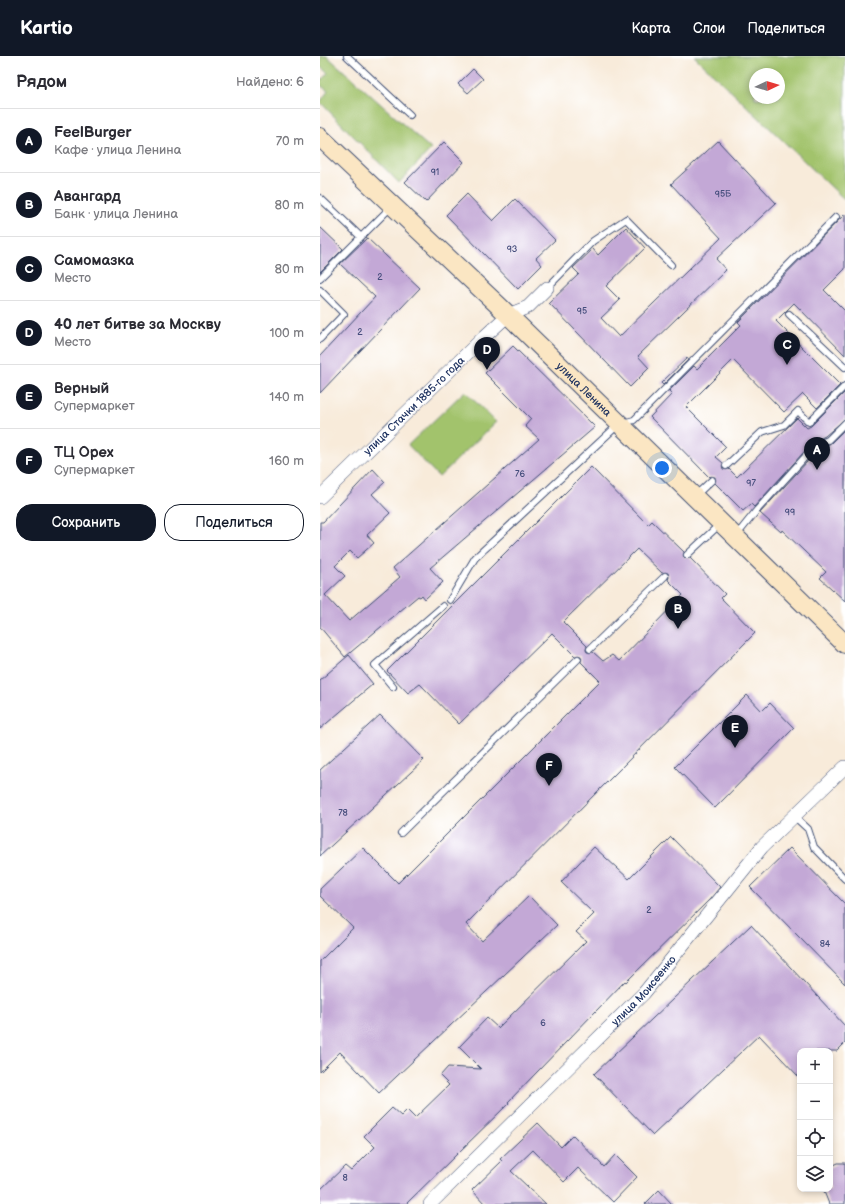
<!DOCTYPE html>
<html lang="ru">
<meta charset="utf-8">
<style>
body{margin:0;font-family:"Balsamiq Sans",sans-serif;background:#f7f7f7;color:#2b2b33}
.controls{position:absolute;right:12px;bottom:12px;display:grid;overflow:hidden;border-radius:8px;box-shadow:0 2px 6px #0003}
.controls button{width:36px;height:36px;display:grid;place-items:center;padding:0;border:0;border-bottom:1px solid #e1e1e2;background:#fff;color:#2b2b33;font:20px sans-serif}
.compass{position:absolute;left:429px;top:12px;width:36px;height:36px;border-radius:50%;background:#fff;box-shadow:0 2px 6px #0003;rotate:86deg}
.you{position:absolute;left:342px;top:412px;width:14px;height:14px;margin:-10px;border:3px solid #fff;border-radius:50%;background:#1a73e8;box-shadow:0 0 0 6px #1a73e833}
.badge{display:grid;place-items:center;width:26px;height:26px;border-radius:50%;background:#111827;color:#fff;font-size:13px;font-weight:700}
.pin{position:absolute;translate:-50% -33px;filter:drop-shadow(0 1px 2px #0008)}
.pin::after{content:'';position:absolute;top:21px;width:14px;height:12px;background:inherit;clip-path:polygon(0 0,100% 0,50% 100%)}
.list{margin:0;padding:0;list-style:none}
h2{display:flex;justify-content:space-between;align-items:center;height:52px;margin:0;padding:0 16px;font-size:17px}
h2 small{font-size:13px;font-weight:400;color:#7c7c81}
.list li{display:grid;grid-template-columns:26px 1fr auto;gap:12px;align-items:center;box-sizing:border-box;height:64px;padding:0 16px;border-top:1px solid #e1e1e2}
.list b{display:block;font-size:15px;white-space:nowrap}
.list p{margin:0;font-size:13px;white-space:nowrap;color:#7c7c81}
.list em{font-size:13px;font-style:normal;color:#7c7c81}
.actions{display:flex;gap:8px;padding:12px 16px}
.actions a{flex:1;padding:9px 0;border:1px solid #111827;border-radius:16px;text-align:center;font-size:14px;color:#111827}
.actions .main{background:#111827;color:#fff}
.icon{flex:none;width:22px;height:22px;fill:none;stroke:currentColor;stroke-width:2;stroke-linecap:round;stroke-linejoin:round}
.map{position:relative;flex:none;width:525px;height:1148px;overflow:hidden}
header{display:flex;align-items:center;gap:24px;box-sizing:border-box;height:56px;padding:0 20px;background:#111827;color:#fff}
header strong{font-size:19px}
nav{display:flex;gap:22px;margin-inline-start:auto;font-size:14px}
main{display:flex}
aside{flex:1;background:#fff}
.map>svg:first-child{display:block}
.green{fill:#a2c36c;stroke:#5e7965;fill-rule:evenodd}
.building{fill:#c3a8d6;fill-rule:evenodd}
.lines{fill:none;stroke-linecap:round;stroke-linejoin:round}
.lane-casing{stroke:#3c4b71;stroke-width:8}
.street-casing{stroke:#3c4b71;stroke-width:14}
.secondary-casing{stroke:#3c4b71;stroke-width:20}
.lane{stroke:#fff;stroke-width:6}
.street{stroke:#fff;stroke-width:13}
.secondary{stroke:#fbe6c3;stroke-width:18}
.labels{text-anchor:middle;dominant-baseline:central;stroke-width:3;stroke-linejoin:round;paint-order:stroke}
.number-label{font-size:9px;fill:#454d7c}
.street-label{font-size:11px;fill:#1b2f5e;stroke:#fff}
</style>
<header>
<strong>Kartio</strong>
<nav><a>Карта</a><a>Слои</a><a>Поделиться</a></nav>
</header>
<main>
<aside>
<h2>Рядом<small>Найдено: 6</small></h2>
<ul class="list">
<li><span class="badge">A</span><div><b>FeelBurger</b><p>Кафе · улица Ленина</p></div><em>70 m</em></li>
<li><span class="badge">B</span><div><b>Авангард</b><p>Банк · улица Ленина</p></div><em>80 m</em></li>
<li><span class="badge">C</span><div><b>Самомазка</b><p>Место</p></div><em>80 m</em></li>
<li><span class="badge">D</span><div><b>40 лет битве за Москву</b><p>Место</p></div><em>100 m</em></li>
<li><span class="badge">E</span><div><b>Верный</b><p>Супермаркет</p></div><em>140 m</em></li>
<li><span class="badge">F</span><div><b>ТЦ Орех</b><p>Супермаркет</p></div><em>160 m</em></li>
</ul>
<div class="actions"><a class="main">Сохранить</a><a>Поделиться</a></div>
</aside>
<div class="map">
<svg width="525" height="1148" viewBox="0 0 525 1148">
<rect width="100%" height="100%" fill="#fff"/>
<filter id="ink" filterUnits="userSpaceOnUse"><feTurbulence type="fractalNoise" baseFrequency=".025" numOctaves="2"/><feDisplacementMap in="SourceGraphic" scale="8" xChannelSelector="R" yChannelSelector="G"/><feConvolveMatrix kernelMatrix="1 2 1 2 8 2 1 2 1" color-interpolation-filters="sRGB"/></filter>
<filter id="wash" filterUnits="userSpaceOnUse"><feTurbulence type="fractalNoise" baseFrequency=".012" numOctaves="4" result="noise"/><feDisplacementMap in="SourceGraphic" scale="16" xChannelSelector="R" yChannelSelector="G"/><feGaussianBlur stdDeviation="0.9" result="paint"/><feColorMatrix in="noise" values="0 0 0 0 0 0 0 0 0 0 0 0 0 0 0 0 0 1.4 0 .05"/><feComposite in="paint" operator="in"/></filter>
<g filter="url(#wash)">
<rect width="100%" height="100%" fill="#f8ebda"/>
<path class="green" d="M 0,0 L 7,0 L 111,93 L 79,127 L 0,46 L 8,35 L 0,29 L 0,25 L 8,17 L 0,11 Z
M 374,0 L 525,0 L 525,144 ZM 435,18 L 459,18 L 459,42 L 435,42 Z
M 145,335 L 176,366 L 119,421 L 88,389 Z"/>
<g id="blocks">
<path class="building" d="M 153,13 L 163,23 L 148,37 L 138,28 Z
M 398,85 L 456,147 L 396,203 L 406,214 L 318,300 L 329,312 L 310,331 L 229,247 L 259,218 L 253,212 L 273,193 L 278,199 L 306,171 L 325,192 L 286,230 L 300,244 L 281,262 L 299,281 L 401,182 L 351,128 Z
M 124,86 L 144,106 L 106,146 L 85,126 Z
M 147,138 L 173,165 L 195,143 L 235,184 L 216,202 L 222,209 L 198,233 L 126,159 Z
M 525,158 L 525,213 L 504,234 L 525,255 L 525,299 L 474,247 L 456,265 L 520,329 L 497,352 L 483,338 L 464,356 L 413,304 L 366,351 L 406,391 L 396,401 L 403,407 L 403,413 L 409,413 L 417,421 L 477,362 L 487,372 L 491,370 L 525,336 L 525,363 L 505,380 L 493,386 L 434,451 L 431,448 L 423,455 L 395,427 L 395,421 L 389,421 L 330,361 L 352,338 L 349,335 L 374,310 L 377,313 L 421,269 L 418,266 Z
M 0,171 L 23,193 L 0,216 Z
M 47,182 L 100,232 L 0,337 L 0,300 L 55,241 L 20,208 Z
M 193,290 L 275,371 L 110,512 L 123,526 L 105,543 L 102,539 L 100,541 L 98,540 L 25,601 L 0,571 L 0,466 L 3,466 L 53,413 L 65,426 L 52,438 L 70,457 L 47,479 L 54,487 L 37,502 L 30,495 L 15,510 L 25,520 L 5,539 L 29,565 L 80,521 L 73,512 L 219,383 L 205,370 L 211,363 L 165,317 Z
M 367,302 L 368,304 L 343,329 L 341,327 Z
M 525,373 L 525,545 L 500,522 L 506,516 L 462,474 L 461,476 L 440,457 L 499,393 L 511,387 Z
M 271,411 L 328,469 L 332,465 L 364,496 L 364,502 L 370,502 L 405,538 L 401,542 L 435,577 L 146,868 L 162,885 L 209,840 L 237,869 L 59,1037 L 20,996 L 0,1016 L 0,905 L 33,872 L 0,840 L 0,833 L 43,792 L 78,827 L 280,625 L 261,606 L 261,600 L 255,600 L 232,577 L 139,668 L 100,628 L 88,637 L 67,615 ZM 317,493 L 342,517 L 348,517 L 349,521 L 348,524 L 363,539 L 299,605 L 292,599 L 283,605 L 273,596 L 267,596 L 266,594 L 267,590 L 243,566 Z
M 29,599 L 53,628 L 0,673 L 0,624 Z
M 427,639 L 442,655 L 450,647 L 474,672 L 395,752 L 355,711 Z
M 60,659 L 104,704 L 0,800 L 0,714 Z
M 351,781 L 400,831 L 390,843 L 306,926 L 305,925 L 188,1046 L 189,1047 L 86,1148 L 0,1148 L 0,1134 L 25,1110 L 31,1115 L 55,1091 L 44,1080 L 72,1052 L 81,1060 L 87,1054 L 95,1062 L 129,1029 L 120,1020 L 128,1011 L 161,1013 L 139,991 L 167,962 L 178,972 L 266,885 L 256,876 L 274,858 L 241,826 L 274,791 L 309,823 Z
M 470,792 L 525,848 L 525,928 L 430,831 Z
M 431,869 L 525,970 L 525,987 L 517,995 L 480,995 L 480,1022 L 439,979 L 333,1079 L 274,1018 Z
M 218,1067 L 241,1091 L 253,1079 L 284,1111 L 295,1099 L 317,1121 L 293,1146 L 258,1112 L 244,1126 L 213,1094 L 191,1115 L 226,1148 L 165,1148 L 152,1134 L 182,1105 L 180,1103 Z
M 518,1107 L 525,1107 L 525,1148 L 509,1148 L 503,1133 L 510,1133 L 510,1111 Z
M 339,1134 L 352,1148 L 325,1148 Z"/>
</g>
</g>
<g filter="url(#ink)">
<use href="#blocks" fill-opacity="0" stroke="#3c4b71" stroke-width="1"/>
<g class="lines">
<g class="lane-casing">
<path id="lane" d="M 27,0 L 90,59
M 0,142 L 41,181
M 0,222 L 71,151
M 227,232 L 273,185 L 306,163 L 351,209
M 0,234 L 24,258 L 0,283
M 469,258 L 525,311
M 406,410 L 442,376 L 464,369 L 478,355 L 489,366 L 525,330
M 376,439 L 392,424
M 416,480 L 437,454 L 496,389 L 508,384 L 525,367
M 367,499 L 399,469
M 130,544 L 155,502 L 299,368 L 314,364 L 516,161
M 270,593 L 345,520
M 73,631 L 55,609 L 123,550
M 474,760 L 488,773 L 494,791 L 525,823
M 81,777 L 258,603"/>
</g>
<g class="street-casing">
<g id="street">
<path id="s1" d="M 0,441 L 163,282 L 188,259 L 208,251 L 227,232"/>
<path id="s2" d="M 110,1148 L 324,937 L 442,791 L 525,711"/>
</g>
</g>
<g class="secondary-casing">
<g id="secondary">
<path id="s3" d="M 0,81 L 179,250 L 525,588"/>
</g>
</g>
<use href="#lane" class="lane"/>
<use href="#street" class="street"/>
<use href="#secondary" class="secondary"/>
</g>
</g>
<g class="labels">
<g class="number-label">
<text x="115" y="116">91</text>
<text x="403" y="138">95Б</text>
<text x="192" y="193">93</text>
<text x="60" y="221">2</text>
<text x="262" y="255">95</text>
<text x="40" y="276">2</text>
<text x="200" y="418">76</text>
<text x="431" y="427">97</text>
<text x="470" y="456">99</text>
<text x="23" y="757">78</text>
<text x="329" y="854">2</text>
<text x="505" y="888">84</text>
<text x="223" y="967">6</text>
<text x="25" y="1122">8</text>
</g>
<g class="street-label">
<text stroke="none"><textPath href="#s3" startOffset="365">улица Ленина</textPath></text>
<text stroke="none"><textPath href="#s1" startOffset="131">улица Стачки 1885-го года</textPath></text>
<text stroke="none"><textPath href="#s2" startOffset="302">улица Моисеенко</textPath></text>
</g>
</g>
</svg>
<div class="controls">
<button>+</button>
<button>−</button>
<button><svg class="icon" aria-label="locate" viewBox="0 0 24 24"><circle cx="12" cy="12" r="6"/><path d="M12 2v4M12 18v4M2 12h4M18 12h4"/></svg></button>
<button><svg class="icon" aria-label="layers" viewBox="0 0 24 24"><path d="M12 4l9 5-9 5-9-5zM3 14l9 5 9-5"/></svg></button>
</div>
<svg class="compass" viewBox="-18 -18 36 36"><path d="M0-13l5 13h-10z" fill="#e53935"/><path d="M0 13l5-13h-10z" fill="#7c7c81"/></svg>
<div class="you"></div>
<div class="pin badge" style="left:497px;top:414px">A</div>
<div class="pin badge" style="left:358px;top:573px">B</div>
<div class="pin badge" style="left:467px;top:309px">C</div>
<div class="pin badge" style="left:167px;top:314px">D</div>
<div class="pin badge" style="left:415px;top:692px">E</div>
<div class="pin badge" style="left:229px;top:730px">F</div>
</div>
</main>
